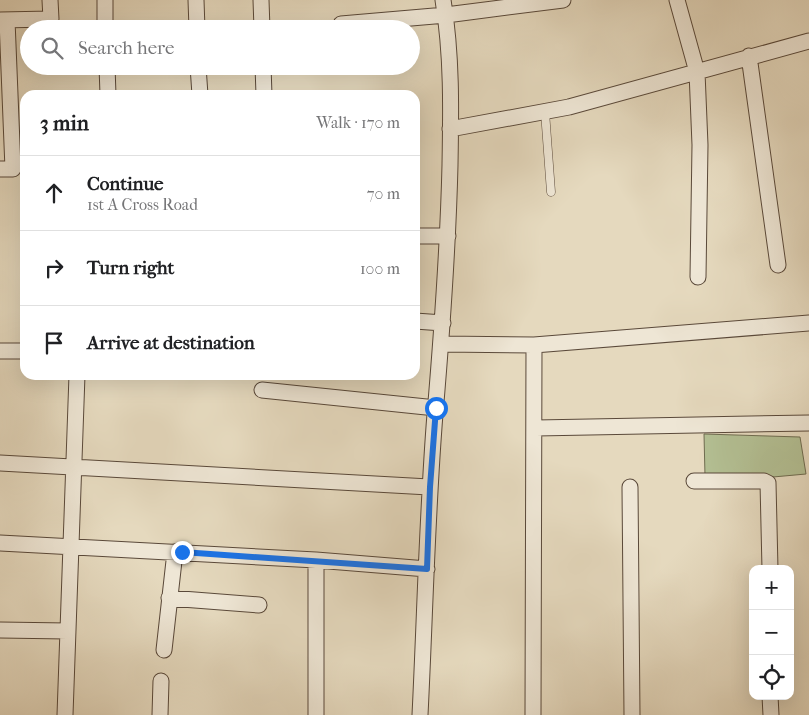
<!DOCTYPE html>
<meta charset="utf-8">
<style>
body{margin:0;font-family:"IM FELL French Canon",serif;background:#f2f2f2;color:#202124}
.controls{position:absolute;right:15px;bottom:15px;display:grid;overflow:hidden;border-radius:10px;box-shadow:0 5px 20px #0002}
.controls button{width:45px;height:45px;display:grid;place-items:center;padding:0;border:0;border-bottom:1px solid #e0e0e0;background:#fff;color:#202124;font:25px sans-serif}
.stop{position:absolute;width:15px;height:15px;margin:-11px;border:4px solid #1a73e8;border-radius:50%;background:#fff}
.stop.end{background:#1a73e8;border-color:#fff;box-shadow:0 1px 5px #0008}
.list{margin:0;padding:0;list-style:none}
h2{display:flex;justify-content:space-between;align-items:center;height:65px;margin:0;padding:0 20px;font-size:21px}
h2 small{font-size:16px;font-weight:400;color:#757577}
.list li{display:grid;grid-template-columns:32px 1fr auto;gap:15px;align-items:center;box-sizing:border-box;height:75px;padding:0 20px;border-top:1px solid #e0e0e0}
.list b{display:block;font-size:19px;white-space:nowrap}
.list p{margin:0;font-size:16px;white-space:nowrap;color:#757577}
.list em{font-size:16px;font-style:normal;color:#757577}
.icon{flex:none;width:28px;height:28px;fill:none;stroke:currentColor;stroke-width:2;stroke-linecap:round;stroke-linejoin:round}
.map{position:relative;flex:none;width:809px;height:715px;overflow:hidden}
.search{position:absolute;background:#fff;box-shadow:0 5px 20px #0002;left:20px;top:20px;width:400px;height:55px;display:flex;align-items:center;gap:12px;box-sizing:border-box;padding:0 18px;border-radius:28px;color:#757577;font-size:19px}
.panel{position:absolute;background:#fff;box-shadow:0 5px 20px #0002;left:20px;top:90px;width:400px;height:290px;border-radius:15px}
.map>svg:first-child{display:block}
.green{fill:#b3bf93;stroke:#6f6c50}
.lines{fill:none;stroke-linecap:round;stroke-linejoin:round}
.lane-casing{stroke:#5a493a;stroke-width:9}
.street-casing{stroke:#5a493a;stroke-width:17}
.lane{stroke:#eee6d5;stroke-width:8}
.street{stroke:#eee6d5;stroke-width:15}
.route{stroke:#1a73e8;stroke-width:6}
</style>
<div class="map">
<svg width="809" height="715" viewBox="0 0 809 715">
<rect width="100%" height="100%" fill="#e5d9be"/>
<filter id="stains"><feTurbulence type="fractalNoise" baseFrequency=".004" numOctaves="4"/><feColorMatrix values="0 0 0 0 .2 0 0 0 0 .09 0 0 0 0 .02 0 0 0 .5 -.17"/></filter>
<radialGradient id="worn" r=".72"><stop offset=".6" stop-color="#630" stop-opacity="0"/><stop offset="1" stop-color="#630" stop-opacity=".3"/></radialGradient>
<path class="green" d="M 704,434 L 800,437 L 806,474 L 773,477 L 705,476 Z"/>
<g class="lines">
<g class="lane-casing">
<path id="lane" d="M 545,112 L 551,192"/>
</g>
<g class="street-casing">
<path id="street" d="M 105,0 L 105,29
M 196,0 L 197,29
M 261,0 L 262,29
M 677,0 L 697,72 L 700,145 L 698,277
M 0,20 L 51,19 L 50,0
M 341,24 L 446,15 L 563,0
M 749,56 L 778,265
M 107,66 L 108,95
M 198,66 L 200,95
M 263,66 L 264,95
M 450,129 L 569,107 L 809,41
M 0,169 L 13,169 L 7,20
M 415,236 L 448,236
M 415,321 L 443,323
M 442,344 L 534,345 L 809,323
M 0,351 L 25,351
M 262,390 L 436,408
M 536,428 L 809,423
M 0,463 L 429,487
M 694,481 L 764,481 L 768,483 L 770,569
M 630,487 L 632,715
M 0,543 L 316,560 L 427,569
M 316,560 L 316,715
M 169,598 L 259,605
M 0,630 L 67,631
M 164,650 L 175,552
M 770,696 L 771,715
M 65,715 L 77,375
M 160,715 L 161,681
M 420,715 C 425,615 427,514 435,414 C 442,331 448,249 450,165 C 451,110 452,55 443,0
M 533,715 L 534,345"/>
</g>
<use href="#lane" class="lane"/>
<use href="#street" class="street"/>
</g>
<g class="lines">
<path class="route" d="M 182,552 L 427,569 L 430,487 L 436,408"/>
</g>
<rect width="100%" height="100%" filter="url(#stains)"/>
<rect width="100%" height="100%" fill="url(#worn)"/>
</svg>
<div class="controls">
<button>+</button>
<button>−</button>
<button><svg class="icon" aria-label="locate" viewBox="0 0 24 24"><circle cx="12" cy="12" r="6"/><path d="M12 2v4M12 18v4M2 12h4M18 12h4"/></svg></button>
</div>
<div class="stop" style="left:436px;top:408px"></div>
<div class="stop end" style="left:182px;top:552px"></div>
<div class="search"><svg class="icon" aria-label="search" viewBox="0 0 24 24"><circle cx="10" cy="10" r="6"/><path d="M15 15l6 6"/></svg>Search here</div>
<section class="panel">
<h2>3 min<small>Walk · 170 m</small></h2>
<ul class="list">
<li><svg class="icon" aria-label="ahead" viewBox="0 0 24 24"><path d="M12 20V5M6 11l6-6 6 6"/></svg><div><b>Continue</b><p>1st A Cross Road</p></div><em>70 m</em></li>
<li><svg class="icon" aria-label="right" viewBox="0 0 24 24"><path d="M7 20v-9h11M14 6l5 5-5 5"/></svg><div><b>Turn right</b></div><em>100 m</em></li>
<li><svg class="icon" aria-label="arrive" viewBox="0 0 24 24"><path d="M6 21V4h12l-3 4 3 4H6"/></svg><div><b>Arrive at destination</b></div></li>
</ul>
</section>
</div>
